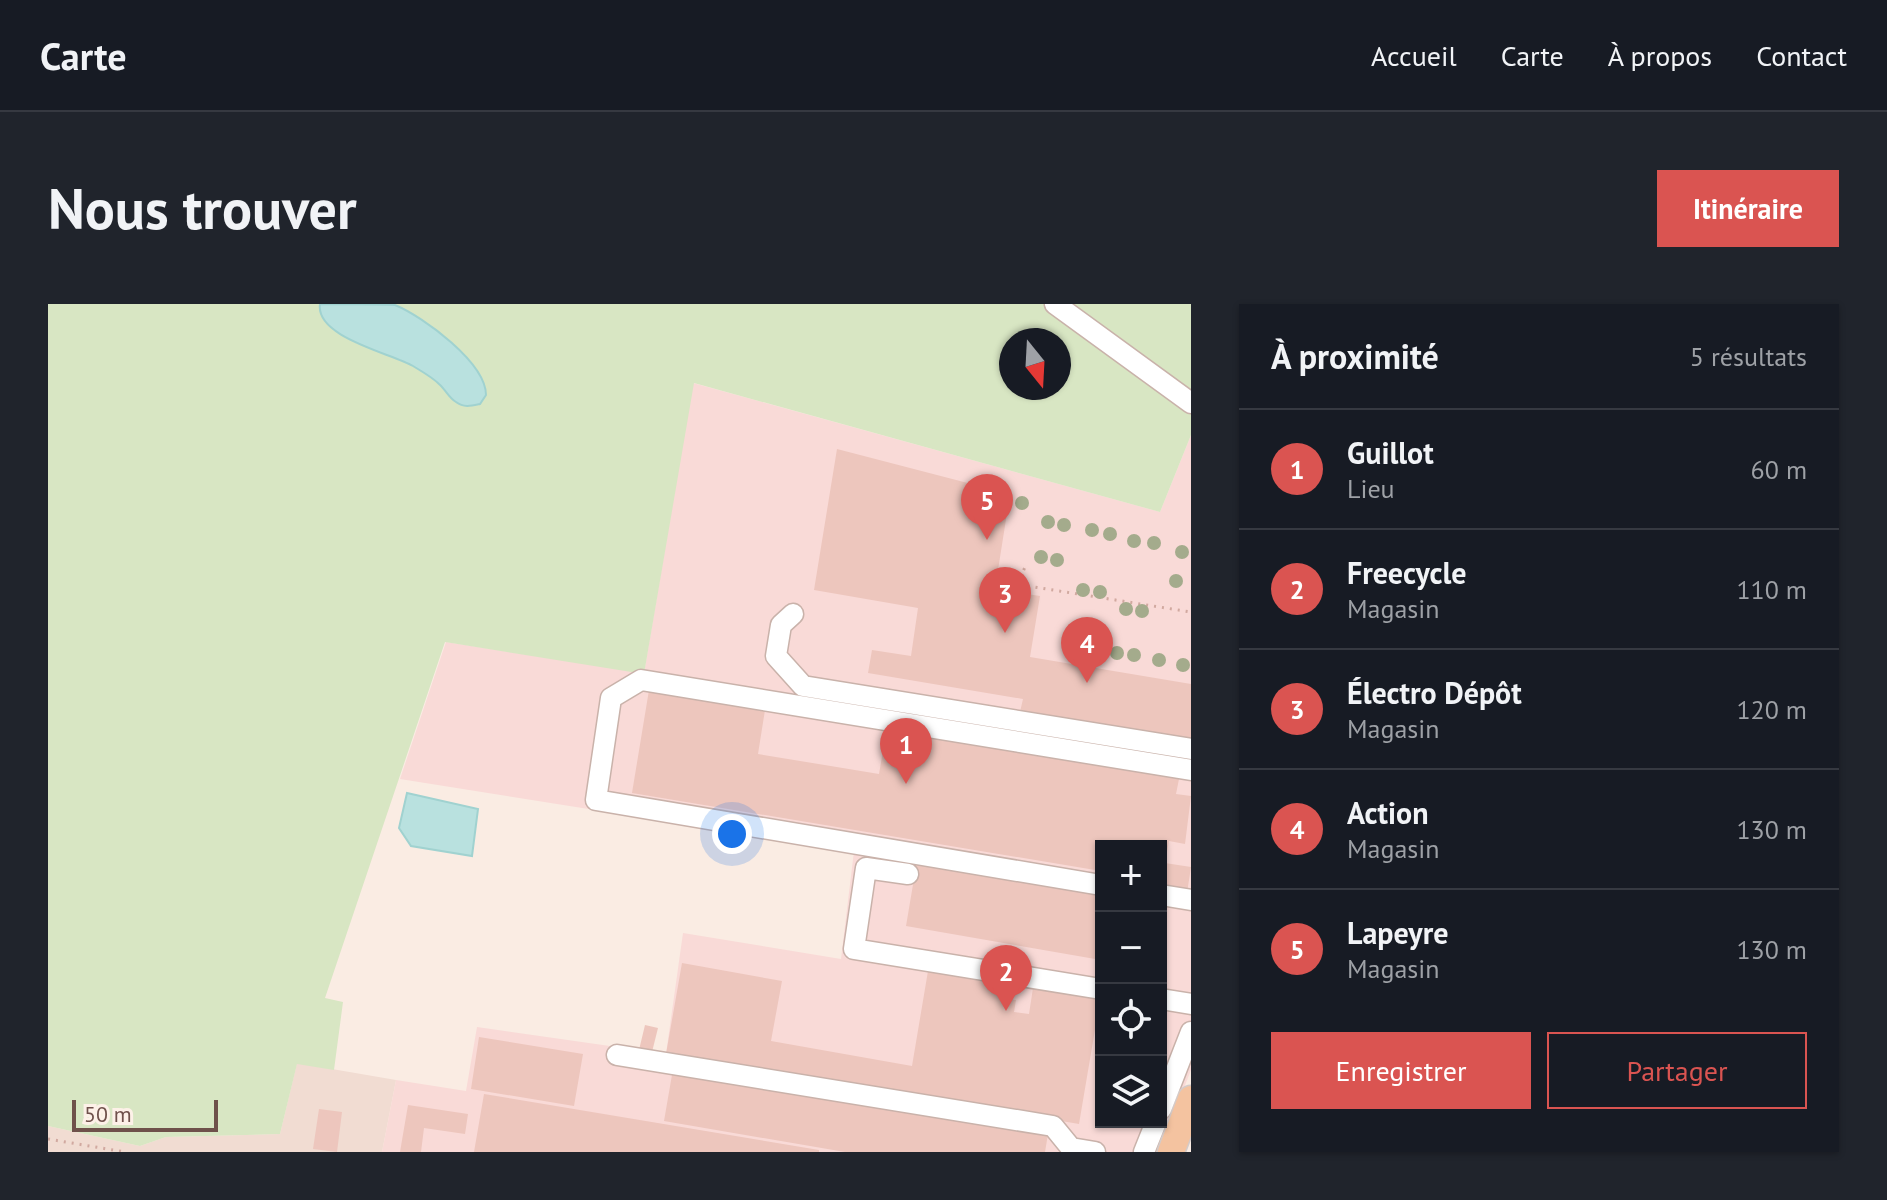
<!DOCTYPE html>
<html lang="fr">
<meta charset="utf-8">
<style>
body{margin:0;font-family:"PT Sans",sans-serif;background:#20242c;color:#f1f3f6}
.controls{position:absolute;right:24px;bottom:24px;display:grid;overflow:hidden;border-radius:0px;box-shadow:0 2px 6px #0004}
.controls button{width:72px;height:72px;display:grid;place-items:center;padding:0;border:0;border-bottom:2px solid #363941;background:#171b24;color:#f1f3f6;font:40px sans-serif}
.compass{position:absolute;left:951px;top:24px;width:72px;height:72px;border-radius:50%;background:#171b24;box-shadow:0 2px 6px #0004;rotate:162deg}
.scale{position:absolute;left:24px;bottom:20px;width:146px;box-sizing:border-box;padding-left:8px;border:4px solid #6f514b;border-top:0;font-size:22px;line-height:28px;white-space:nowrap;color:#6f514b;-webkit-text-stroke:6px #fdf1e8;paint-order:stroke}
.you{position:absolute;left:684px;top:530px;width:28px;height:28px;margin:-20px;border:6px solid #fff;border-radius:50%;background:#1a73e8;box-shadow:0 0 0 12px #1a73e833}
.badge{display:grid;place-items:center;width:52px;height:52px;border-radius:50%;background:#da5451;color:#fff;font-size:26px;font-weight:700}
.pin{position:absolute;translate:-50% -66px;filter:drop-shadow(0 2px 4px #0008)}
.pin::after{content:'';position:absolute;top:42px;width:28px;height:24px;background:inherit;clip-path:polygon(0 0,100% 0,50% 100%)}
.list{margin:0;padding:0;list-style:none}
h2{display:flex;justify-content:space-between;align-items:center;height:104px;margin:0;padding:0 32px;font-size:34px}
h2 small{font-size:26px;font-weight:400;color:#9ea1a6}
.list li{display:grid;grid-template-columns:52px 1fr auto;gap:24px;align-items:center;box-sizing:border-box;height:120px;padding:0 32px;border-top:2px solid #363941}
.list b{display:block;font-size:30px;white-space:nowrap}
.list p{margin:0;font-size:26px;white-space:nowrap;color:#9ea1a6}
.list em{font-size:26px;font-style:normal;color:#9ea1a6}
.actions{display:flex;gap:16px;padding:24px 32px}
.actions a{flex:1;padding:18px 0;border:2px solid #da5451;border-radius:0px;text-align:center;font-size:28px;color:#da5451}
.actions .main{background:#da5451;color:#fff}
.icon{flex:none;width:44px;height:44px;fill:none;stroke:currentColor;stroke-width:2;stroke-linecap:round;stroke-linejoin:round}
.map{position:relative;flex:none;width:1143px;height:848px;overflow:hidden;border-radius:0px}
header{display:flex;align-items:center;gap:48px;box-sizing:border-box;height:112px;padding:0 40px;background:#171b24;border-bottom:2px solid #363941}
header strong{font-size:38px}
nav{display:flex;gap:44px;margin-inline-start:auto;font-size:28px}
.intro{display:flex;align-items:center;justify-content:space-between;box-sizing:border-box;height:192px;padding:0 48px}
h1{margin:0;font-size:56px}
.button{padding:20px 36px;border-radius:0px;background:#da5451;color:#fff;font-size:28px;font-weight:700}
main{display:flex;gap:48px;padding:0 48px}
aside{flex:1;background:#171b24;border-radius:0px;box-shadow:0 2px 6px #0004}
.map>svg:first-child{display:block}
.residential{fill:#f1dcd2}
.commercial{fill:#f9dad7;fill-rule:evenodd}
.green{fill:#d8e6c3;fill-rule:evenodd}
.water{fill:#b9e1df;stroke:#a0d2d0;stroke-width:2}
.building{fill:#edc6bd}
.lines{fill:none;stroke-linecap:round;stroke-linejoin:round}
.minor-casing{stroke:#c9b2aa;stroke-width:23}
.major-casing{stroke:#d4cbc9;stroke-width:29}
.path{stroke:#d1a9a0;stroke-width:3;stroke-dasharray:2 6;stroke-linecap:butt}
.minor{stroke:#fff;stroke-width:20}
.major{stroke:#f4c3a0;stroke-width:26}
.tree{fill:#a4ab8c}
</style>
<header>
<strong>Carte</strong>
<nav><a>Accueil</a><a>Carte</a><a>À propos</a><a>Contact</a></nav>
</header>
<div class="intro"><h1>Nous trouver</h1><a class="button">Itinéraire</a></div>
<main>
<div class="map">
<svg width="1143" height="848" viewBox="0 0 1143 848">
<rect width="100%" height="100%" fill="#faece3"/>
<path class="residential" d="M 249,759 L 348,776 L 334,848 L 0,848 L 0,822 L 92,842 L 118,833 L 232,830 Z"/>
<path class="commercial" d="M 645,79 L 1112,208 L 1143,131 L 1143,766 L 1111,848 L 334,848 L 348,776 L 418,787 L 429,723 L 618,750 L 635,629 L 793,655 L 806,547 L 352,475 L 398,338 L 596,369 ZM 1053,542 L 1113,542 L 1113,818 L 1053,818 Z"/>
<path class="green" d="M 0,0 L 1143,0 L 1143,131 L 1112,208 L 646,79 L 596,370 L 397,338 L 277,694 L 295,698 L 286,766 L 249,760 L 232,830 L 118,833 L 92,842 L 0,822 ZM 963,36 L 1011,36 L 1011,84 L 963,84 Z"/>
<path class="water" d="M 272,0 C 291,0 331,0 347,1 C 376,13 438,59 438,91 L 432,100 C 423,102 416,104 408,98 C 401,94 397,85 391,80 C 384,73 373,67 365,62 C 342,49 267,33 272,0 Z
M 359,489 L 430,505 L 424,552 L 363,542 L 351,524 Z"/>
<path class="building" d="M 789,145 L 962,190 L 947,285 L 992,292 L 982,353 L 1143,380 L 1143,437 L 972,408 L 975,395 L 820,369 L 824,346 L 863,352 L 870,304 L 766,286 Z
M 601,386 L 717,406 L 710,450 L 831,470 L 839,423 L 1132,470 L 1128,490 L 1143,492 L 1137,540 L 1121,537 L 1117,559 L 1143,563 L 1139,589 L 1113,585 L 1113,542 L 1053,542 L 1053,567 L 584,489 Z
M 869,557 L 1053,589 L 1053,656 L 858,622 Z
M 634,659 L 734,677 L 723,737 L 864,762 L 880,667 L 955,679 L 952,694 L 968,696 L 966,708 L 981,710 L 985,684 L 1052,696 L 1031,820 L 618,750 Z
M 597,721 L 610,724 L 604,748 L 591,746 Z
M 431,733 L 535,750 L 526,802 L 423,785 Z
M 625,765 L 1000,830 L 997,848 L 797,848 L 616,817 Z
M 436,790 L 771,846 L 771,848 L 426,848 Z
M 360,801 L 420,810 L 417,830 L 376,824 L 373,848 L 352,848 Z
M 271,805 L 294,808 L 289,848 L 265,845 Z"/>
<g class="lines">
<g class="minor-casing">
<path id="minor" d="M 1007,0 L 1143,99
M 745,310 L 733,321 L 728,352 L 755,382 L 1143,445
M 860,570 L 818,564 L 806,645 L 1053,685
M 1053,581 L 548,496 L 563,394 L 593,376 L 1143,466
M 1113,591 L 1143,596
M 1113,695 L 1143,700
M 569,751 L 1005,822 L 1023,844 L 1047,848
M 1113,805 L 1143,728
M 1096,848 L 1108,818"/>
</g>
<g class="major-casing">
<path id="major" d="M 1123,848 L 1143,795"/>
</g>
<path class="path" d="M 948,277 L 1143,308
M 966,288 L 977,263
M 0,835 L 77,848"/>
<use href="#minor" class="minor"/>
<use href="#major" class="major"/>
</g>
<g class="tree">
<circle cx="974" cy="199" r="7"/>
<circle cx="1000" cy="218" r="7"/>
<circle cx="1016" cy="221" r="7"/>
<circle cx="1044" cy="226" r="7"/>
<circle cx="1062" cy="230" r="7"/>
<circle cx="1086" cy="237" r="7"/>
<circle cx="1106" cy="239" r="7"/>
<circle cx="1134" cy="248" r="7"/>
<circle cx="993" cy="253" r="7"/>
<circle cx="1009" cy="256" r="7"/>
<circle cx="1128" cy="277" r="7"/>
<circle cx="1035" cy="286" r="7"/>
<circle cx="1052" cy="288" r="7"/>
<circle cx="1078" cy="305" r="7"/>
<circle cx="1094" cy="307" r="7"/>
<circle cx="1022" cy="340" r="7"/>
<circle cx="1044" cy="344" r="7"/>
<circle cx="1069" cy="349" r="7"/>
<circle cx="1086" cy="351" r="7"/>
<circle cx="1111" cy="356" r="7"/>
<circle cx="1135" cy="361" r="7"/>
</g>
</svg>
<div class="controls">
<button>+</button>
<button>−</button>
<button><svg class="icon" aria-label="locate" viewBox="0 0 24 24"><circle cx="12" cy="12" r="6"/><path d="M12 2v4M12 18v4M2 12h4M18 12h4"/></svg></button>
<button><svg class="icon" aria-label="layers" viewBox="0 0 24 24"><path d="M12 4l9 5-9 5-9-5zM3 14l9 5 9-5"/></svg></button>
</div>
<svg class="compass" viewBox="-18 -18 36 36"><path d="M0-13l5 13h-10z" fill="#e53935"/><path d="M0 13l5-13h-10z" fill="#9ea1a6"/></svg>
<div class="scale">50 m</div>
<div class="you"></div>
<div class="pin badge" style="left:858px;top:480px">1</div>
<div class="pin badge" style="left:958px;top:707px">2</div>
<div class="pin badge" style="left:957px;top:329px">3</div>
<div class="pin badge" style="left:1039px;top:379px">4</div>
<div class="pin badge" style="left:939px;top:236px">5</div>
</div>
<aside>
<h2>À proximité<small>5 résultats</small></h2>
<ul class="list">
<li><span class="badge">1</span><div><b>Guillot</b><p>Lieu</p></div><em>60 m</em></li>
<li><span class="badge">2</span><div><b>Freecycle</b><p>Magasin</p></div><em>110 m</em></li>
<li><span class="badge">3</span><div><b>Électro Dépôt</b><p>Magasin</p></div><em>120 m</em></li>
<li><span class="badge">4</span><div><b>Action</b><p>Magasin</p></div><em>130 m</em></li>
<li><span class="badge">5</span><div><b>Lapeyre</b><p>Magasin</p></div><em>130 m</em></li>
</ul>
<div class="actions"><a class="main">Enregistrer</a><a>Partager</a></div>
</aside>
</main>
